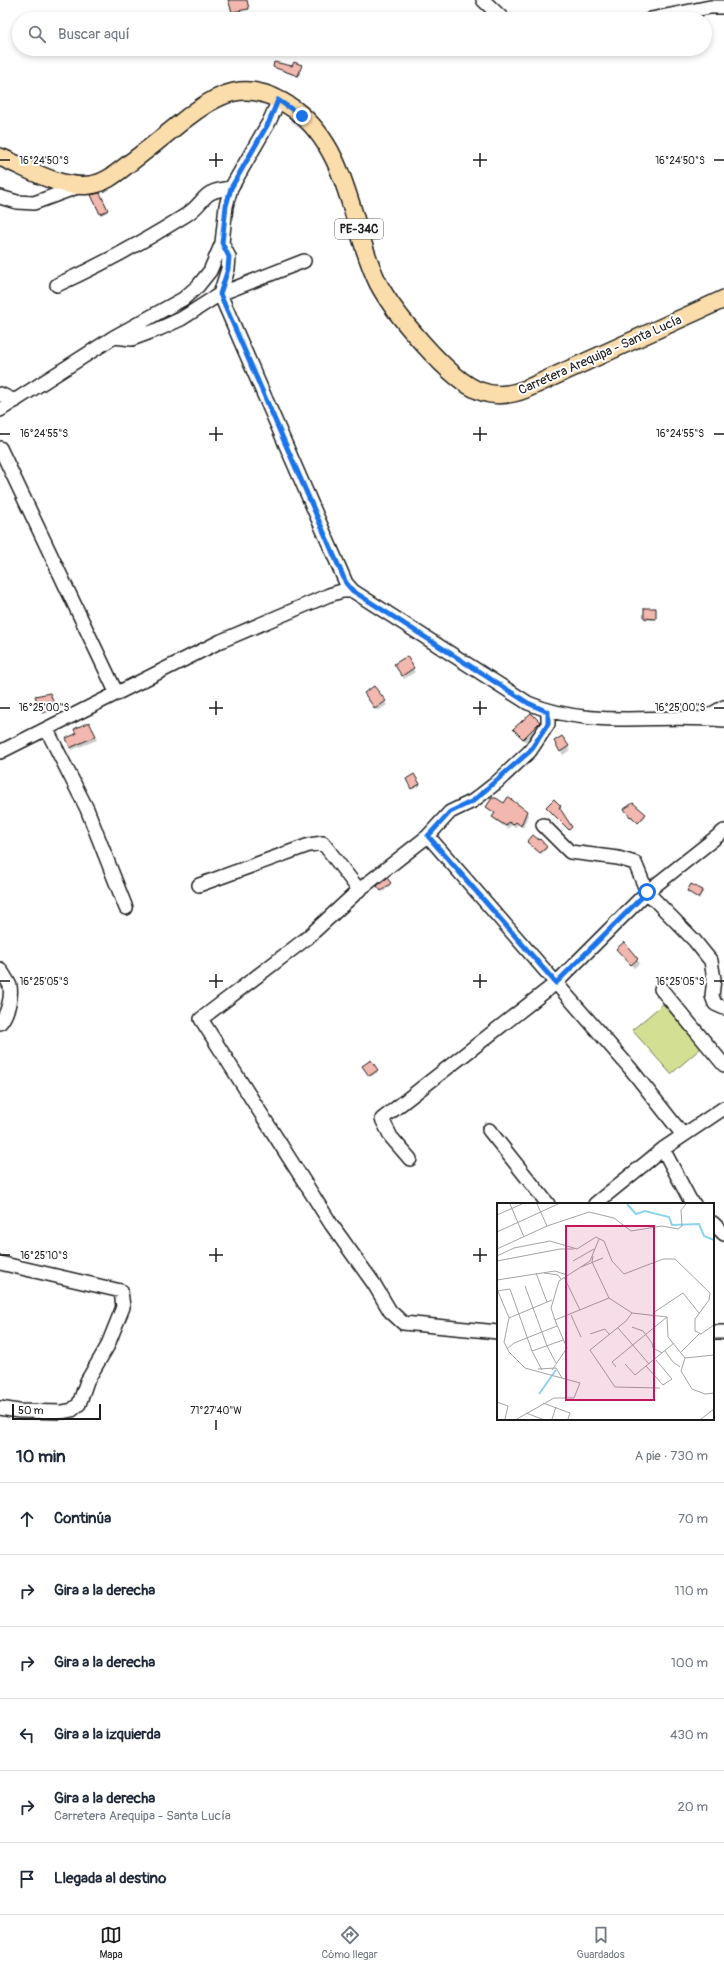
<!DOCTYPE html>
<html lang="es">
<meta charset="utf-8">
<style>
body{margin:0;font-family:Pangolin,sans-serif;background:#f2f2f3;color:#1f2937}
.scale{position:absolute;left:12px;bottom:10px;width:89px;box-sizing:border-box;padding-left:4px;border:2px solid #1c1c1c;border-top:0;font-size:11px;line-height:14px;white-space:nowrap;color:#1c1c1c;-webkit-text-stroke:3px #fff;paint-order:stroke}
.stop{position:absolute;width:12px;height:12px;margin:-9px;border:3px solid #1a73e8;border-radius:50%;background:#fff}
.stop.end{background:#1a73e8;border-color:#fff;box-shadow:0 1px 4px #0008}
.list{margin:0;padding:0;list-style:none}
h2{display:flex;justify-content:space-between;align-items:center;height:52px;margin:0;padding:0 16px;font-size:17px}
h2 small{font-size:13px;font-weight:400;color:#747a83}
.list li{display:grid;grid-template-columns:26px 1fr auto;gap:12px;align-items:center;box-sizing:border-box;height:72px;padding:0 16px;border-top:1px solid #e0e1e3}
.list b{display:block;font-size:15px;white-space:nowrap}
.list p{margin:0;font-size:13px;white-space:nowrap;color:#747a83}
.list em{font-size:13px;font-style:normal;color:#747a83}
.icon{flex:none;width:22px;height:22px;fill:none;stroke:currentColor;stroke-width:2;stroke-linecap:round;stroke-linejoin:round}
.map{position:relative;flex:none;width:724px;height:1430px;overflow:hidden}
.search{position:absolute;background:#fff;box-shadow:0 2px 6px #0003;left:12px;right:12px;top:12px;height:44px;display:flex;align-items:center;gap:10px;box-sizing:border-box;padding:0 14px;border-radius:22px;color:#747a83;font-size:15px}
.sheet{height:484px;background:#fff}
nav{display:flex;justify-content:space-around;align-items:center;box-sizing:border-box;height:56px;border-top:1px solid #e0e1e3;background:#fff;font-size:11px;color:#747a83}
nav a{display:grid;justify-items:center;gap:2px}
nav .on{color:#1c1c1c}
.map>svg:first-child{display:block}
.green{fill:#d3e093;stroke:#787e58}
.shadow{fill:#0003}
.building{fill:#f2b7ae;stroke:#1c1c1c}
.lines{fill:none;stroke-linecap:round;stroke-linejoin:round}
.minor-casing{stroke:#1c1c1c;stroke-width:16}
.major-casing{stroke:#1c1c1c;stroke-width:20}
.minor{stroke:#fff;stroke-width:13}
.major{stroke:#faddab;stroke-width:17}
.route{stroke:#1a73e8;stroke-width:5}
.ticks{fill:none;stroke:#1c1c1c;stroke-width:1.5}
.labels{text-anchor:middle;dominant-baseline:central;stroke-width:4;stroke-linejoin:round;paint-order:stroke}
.shield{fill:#fff;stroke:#606060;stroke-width:1}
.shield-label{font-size:12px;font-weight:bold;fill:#1c1c1c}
.street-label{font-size:13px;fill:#1c1c1c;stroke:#fff}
.inset-river{fill:none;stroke:#8cd4ed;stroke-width:2}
.inset-road{fill:none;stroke:#a4a4a4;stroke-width:1}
.view{fill:#c2185b;fill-opacity:0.15;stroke:#c2185b;stroke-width:2}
.inset-edge{fill:none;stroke:#1c1c1c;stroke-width:2}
.ticks-label{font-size:10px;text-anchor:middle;fill:#1c1c1c;stroke:#fff;stroke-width:4;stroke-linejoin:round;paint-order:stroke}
</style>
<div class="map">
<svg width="724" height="1430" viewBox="0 0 724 1430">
<rect width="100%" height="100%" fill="#fff"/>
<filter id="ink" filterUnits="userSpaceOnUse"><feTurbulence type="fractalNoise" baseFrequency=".025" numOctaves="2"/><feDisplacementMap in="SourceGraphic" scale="8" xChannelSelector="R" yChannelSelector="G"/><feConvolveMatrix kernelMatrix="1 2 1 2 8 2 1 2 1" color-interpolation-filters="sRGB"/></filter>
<g filter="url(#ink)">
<path class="green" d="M 663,1004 L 701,1048 L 671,1074 L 632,1030 Z"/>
<path class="shadow" d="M 301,66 L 298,77 L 274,67 L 293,67 Z
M 99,194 L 108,212 L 102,215 L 93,196 Z
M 645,609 L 655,609 L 656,620 L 645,620 Z
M 406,658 L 415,672 L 404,679 L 395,665 Z
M 49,694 L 56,709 L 44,714 L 36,697 Z
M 368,697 L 385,702 L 387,705 L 378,711 Z
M 539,721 L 541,725 L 538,730 L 525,742 L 514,729 Z
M 91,727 L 97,740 L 72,750 L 71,747 Z
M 562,737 L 570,750 L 563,755 L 555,741 Z
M 414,776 L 420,786 L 413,789 L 407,779 Z
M 504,804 L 527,812 L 528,815 L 523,828 L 518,824 L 515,828 L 511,825 L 508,829 L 495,820 L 494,817 L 495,814 L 487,807 Z
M 625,810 L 645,815 L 646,816 L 639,823 L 631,818 Z
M 529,843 L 546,847 L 547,849 L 541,854 Z
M 390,883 L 391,885 L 383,892 L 379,888 Z
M 688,891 L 702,891 L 703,892 L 699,899 Z
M 624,944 L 640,963 L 634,968 L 620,953 Z
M 370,1062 L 378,1072 L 371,1077 L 363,1066 Z"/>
<path class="building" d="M 228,0 L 247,0 L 249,9 L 232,12 Z
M 274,62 L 292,66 L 294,62 L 302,65 L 298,76 L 273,67 Z
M 100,193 L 108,210 L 100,214 L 91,195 Z
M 644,608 L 656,608 L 656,619 L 644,618 Z
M 407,656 L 414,668 L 402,676 L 394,664 Z
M 374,686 L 386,701 L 375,709 L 364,693 Z
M 50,693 L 56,708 L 42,713 L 35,696 Z
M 531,713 L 540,722 L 523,739 L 513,729 Z
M 89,722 L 96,736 L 70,748 L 66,738 L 76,734 L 74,729 Z
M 562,736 L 569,746 L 560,752 L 554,741 Z
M 414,774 L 420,784 L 411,789 L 406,779 Z
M 508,797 L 527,811 L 521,826 L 516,822 L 513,825 L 509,822 L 506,826 L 492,817 L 495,813 L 486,807 L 492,798 L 496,798 L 504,803 Z
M 554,799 L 561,806 L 559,807 L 572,827 L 569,830 L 546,807 Z
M 633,803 L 646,814 L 638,823 L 631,816 L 630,817 L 624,809 Z
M 533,835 L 539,840 L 540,839 L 547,847 L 540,853 L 527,842 Z
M 387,878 L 391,883 L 381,891 L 377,886 Z
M 691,884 L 703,890 L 698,898 L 687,891 Z
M 624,942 L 638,959 L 631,965 L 616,949 Z
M 371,1060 L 378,1070 L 369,1076 L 362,1066 Z"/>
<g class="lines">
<g class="minor-casing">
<path id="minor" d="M 483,0 L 503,19
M 651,19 L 710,7 L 724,7
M 0,197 L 17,202 L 34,203 L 80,186
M 222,243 L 229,257 L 228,269 L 220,294 L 346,583 L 353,591
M 57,285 C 101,265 145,241 186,215 C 207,202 199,191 231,188
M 114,337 L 132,339 L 159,329 L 181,319 L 220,294 L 304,261
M 0,394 L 15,401
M 0,410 L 114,337 L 183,299 L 198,286 L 210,271 L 222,243 L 226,206 L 231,188 L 269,122 L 279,100
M 0,448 L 117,694
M 705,718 L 724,707
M 47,730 L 87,809 L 126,908
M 0,752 L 221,641 L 329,595 L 342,591 L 353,591 L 528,703 C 592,730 658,713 724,720
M 543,825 L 570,852 L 618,858 L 635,863 L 647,892 L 694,940 L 711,961 L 714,979 L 712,996 L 715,1004 L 724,1008
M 428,836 L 630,1068 L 683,1135
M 199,885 L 309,845 L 323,843 L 359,890
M 0,969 C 3,974 8,981 10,986 C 12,998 7,1015 0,1023
M 661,989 L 724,1065
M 489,1130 L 548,1204
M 663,1149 L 690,1200 L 694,1204
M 410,1159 L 391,1137 L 382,1119 L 556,983 L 647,892 L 724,831
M 595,1204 L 663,1149 L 724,1108
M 713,1223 L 724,1234
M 0,1263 L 121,1291 L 123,1307 L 107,1347 L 87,1381 L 79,1404 L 72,1410 L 62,1412 L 18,1411 L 0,1408
M 498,1332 L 403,1323 L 390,1311 L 374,1284 L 331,1224 L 201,1019 L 307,938 L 359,890 L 428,836 L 450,812 L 473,801 L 496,783 L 530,751 L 548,724 L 548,712
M 713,1332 L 724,1332"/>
</g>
<g class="major-casing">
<path id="major" d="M 0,157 C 27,168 59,189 90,185 C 106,183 118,172 131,162 C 147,150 163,137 179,124 C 218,92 248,76 294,109 C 350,150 350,226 378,283 C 393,312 450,381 480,391 C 495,397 511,395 526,389 L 724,299"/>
</g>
<use href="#minor" class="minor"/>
<use href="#major" class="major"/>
</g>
</g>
<g class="lines" filter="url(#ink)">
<path class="route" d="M 302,116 L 278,100 L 269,122 L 231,188 L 226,206 L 222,243 L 229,257 L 228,269 L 220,294 L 346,583 L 353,591 L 528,703 L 548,712 L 548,724 L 530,751 L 473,801 L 450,812 L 428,836 L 556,983 L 647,892"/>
</g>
<path class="ticks" d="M 216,153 L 216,167M 480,153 L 480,167M 0,160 L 10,160M 209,160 L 223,160M 473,160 L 487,160M 714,160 L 724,160M 216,427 L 216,441M 480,427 L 480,441M 0,434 L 10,434M 209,434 L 223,434M 473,434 L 487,434M 714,434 L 724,434M 216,701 L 216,715M 480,701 L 480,715M 0,708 L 10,708M 209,708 L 223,708M 473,708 L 487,708M 714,708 L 724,708M 216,974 L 216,988M 480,974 L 480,988M 0,981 L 10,981M 209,981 L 223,981M 473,981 L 487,981M 714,981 L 724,981M 216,1248 L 216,1262M 480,1248 L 480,1262M 0,1255 L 10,1255M 209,1255 L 223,1255M 473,1255 L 487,1255M 216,1420 L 216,1430"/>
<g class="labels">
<rect class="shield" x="335" y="219" width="48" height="20" rx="3"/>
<g class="shield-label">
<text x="359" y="229">PE-34C</text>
</g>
<g class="street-label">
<text transform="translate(600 355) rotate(-24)">Carretera Arequipa - Santa Lucía</text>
</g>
</g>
<g transform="translate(497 1203)">
<rect width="217" height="217" fill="#fff"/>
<path class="inset-river" d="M 130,1 L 139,11 L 148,8 L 172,14 L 175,22 L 202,21 L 207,33 L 217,37M 42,191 L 59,167"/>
<path class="inset-road" d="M 13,1 L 27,34M 40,1 L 50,23M 0,12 L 25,1M 0,29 L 61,1M 102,36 L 93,58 L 62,78 L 54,105 L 58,117 L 112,95 L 135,110 L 170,114 L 171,134 L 188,155M 0,46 L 50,23 L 92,9 L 117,15 L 134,28 L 165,23 L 181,26 L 185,23 L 184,7 L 189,1M 0,53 L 17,45 L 53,38 L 80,46 L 99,34 L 107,38 L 115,58 L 127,71 L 166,56 L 178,56 L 213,90 L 212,97 L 198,116 L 198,128 L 204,131 L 217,122M 96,53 L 95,59 L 112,95M 0,58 L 63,46 L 77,46M 76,58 L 97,46M 84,64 L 106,55M 39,70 L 50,99M 47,70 L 61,72 L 64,76M 67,74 L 83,107M 0,77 L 58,68 L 70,72M 28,83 L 50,143 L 59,160M 0,86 L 12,115 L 7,139 L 12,149 L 28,165 L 83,180 L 77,195 L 57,195 L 20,216M 0,88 L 13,86 L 35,148 L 45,167M 135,110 L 129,118 L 93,147 L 118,184 L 163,185M 156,110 L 186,90 L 202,110M 74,112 L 84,134M 12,115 L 55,97M 135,124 L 146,128 L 155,140 L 156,145 L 165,150M 121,125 L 152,161M 93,131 L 108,126 L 112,131M 10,146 L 17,140 L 60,123M 35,148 L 66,137M 168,148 L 176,159 L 183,164M 184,149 L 202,131M 217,152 L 188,155 L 184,168 L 195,186 L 208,191 L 217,190M 128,161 L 138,172 L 177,140M 149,163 L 166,182 L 175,176 L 159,157M 119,164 L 115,159 L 170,114M 41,166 L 59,165 L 65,175M 55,167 L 70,145 L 58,117M 0,199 L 11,203 L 8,216M 46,200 L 73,210 L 71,216M 29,210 L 45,216M 55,216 L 59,204M 204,216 L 217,206"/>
<path class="view" d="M 69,23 L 157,23 L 157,197 L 69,197 Z"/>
<rect width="217" height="217" class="inset-edge"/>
</g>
<g class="ticks-label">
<text x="44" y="164">16°24'50"S</text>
<text x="680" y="164">16°24'50"S</text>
<text x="44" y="437">16°24'55"S</text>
<text x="680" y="437">16°24'55"S</text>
<text x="44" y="711">16°25'00"S</text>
<text x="680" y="711">16°25'00"S</text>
<text x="44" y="985">16°25'05"S</text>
<text x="680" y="985">16°25'05"S</text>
<text x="44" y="1259">16°25'10"S</text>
<text x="216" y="1414">71°27'40"W</text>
</g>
</svg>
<div class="scale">50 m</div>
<div class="stop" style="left:647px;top:892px"></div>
<div class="stop end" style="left:302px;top:116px"></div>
<div class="search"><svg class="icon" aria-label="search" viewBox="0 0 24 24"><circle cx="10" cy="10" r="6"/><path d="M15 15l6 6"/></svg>Buscar aquí</div>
</div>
<section class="sheet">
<h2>10 min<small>A pie · 730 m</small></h2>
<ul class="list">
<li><svg class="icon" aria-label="ahead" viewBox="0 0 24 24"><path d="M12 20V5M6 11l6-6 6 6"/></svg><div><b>Continúa</b></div><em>70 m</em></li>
<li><svg class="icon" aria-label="right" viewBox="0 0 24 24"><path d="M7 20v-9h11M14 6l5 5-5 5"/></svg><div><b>Gira a la derecha</b></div><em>110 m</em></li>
<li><svg class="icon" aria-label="right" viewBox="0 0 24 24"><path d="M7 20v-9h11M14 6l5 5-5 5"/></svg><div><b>Gira a la derecha</b></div><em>100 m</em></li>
<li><svg class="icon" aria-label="left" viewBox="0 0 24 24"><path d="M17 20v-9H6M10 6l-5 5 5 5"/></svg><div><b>Gira a la izquierda</b></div><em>430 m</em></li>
<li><svg class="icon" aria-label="right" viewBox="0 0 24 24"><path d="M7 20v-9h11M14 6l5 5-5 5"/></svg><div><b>Gira a la derecha</b><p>Carretera Arequipa - Santa Lucía</p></div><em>20 m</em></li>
<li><svg class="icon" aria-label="arrive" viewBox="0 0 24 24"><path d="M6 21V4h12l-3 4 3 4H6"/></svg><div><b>Llegada al destino</b></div></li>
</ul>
</section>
<nav>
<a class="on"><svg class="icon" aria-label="map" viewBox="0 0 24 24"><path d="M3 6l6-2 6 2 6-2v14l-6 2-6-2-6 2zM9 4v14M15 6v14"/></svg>Mapa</a>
<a><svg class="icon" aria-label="directions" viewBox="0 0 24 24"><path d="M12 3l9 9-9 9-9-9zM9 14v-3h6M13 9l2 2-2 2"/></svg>Cómo llegar</a>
<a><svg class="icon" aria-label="saved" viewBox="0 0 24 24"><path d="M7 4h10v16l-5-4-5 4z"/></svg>Guardados</a>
</nav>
